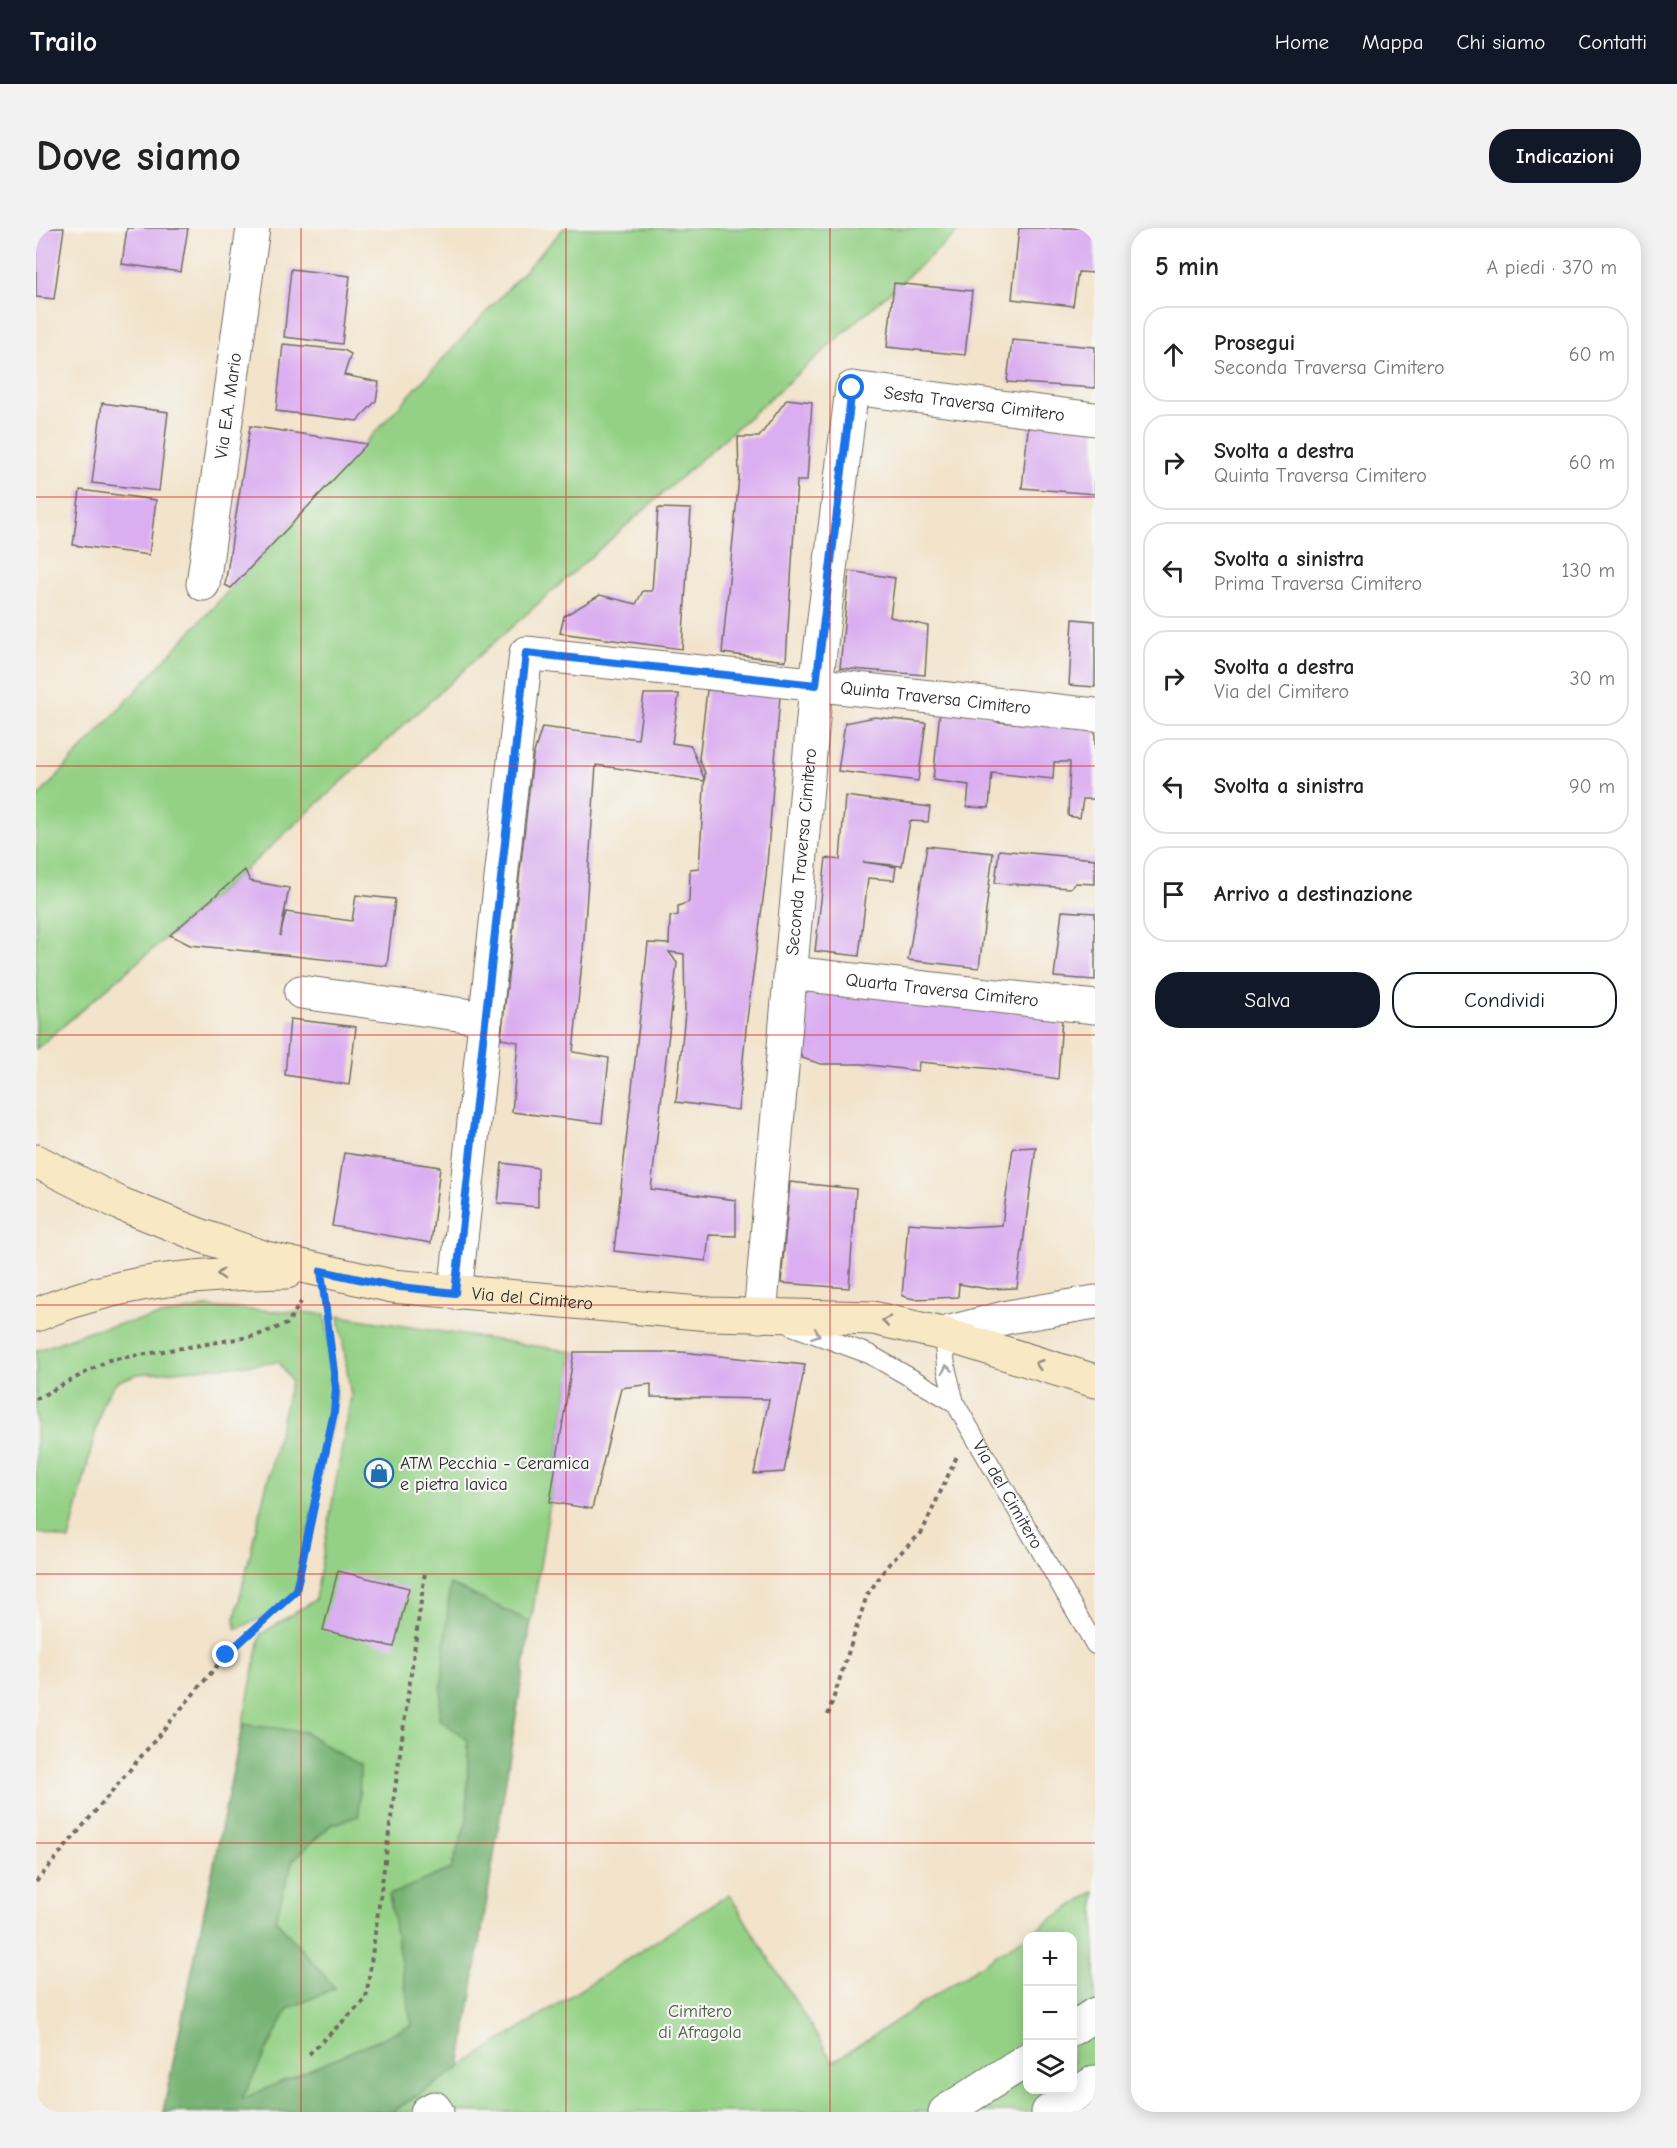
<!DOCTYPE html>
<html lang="it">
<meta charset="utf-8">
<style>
body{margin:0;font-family:"Comic Neue",sans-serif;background:#f2f2f2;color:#222}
.controls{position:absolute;right:18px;bottom:18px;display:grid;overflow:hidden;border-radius:12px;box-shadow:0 3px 15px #0003}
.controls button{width:54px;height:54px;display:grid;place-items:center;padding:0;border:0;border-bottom:2px solid #e0e0e0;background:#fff;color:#222;font:30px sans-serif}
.stop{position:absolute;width:18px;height:18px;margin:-14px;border:4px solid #1a73e8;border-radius:50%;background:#fff}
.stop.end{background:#1a73e8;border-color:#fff;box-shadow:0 2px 6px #0008}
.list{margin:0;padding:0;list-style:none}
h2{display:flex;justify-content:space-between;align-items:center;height:78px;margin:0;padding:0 24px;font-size:26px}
h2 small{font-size:20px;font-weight:400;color:#767676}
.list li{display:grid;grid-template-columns:39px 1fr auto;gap:18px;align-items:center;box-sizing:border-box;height:96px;margin:0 12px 12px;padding:0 12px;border:2px solid #e0e0e0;border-radius:24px}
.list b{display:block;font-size:22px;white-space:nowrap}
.list p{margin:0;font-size:20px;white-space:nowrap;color:#767676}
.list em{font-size:20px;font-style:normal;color:#767676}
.actions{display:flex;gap:12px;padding:18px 24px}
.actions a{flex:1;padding:14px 0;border:2px solid #111827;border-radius:24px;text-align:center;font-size:21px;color:#111827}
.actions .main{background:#111827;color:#fff}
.icon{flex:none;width:33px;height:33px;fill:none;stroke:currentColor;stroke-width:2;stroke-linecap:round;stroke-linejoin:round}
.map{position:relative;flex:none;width:1059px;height:1884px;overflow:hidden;border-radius:24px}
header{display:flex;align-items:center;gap:36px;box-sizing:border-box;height:84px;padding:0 30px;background:#111827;color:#fff}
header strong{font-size:28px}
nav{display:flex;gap:33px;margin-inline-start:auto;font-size:21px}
.intro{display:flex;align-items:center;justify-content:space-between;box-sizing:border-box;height:144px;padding:0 36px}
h1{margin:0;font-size:42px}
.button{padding:15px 27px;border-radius:24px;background:#111827;color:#fff;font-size:21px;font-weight:700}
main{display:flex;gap:36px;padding:0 36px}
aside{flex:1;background:#fff;border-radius:24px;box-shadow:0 3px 15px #0003}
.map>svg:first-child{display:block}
.green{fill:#94d186;stroke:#607e58;stroke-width:1.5;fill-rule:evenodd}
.forest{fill:#77b373;stroke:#516f4f;stroke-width:1.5}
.building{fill:#daaef0}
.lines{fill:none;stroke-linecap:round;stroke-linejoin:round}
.lane-casing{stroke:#716b63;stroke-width:20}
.street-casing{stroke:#716b63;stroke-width:35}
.secondary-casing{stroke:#716b63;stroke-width:35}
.path{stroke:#716b63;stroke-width:4;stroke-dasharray:4.5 4.5;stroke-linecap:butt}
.lane{stroke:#fff;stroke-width:18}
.street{stroke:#fff;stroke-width:33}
.secondary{stroke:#f8e8c3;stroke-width:33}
.oneway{stroke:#928a77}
.oneway2{stroke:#a0a0a0}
.route{stroke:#1a73e8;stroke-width:8}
.grid{fill:none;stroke:#d62828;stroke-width:1.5;stroke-opacity:0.55}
.labels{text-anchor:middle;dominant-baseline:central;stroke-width:4.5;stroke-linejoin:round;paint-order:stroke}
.street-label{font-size:18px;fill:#2b2b2b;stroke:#f6f6f2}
.poi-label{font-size:18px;fill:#2b2b2b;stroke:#f6f6f2;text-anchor:start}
.park-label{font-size:18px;fill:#4a5d46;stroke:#f6f6f2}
</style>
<header>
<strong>Trailo</strong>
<nav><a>Home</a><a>Mappa</a><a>Chi siamo</a><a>Contatti</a></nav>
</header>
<div class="intro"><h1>Dove siamo</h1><a class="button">Indicazioni</a></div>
<main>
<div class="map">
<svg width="1059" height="1884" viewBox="0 0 1059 1884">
<rect width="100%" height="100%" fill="#f6f6f2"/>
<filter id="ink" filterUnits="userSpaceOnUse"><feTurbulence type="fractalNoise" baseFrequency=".0167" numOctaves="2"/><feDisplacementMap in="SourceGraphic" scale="12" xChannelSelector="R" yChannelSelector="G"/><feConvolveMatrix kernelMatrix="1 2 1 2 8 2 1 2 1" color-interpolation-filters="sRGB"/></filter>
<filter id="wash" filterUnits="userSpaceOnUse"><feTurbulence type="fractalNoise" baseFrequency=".008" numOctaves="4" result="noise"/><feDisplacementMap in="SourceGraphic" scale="24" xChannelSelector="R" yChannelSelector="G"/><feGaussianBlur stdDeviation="1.35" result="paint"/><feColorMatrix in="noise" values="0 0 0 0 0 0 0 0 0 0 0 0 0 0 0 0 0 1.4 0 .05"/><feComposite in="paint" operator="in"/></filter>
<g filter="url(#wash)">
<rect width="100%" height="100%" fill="#f2e3ca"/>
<path class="green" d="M 528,0 L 926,0 L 452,420 L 209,642 L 0,821 L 0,571 Z
M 169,1079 L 289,1086 L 300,1160 L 298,1183 L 260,1363 L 229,1389 L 200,1401 L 199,1390 L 255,1153 L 243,1134 L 102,1146 L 80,1154 L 67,1173 L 33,1312 L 0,1304 L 0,1123 L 56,1102 Z
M 303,1088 L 538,1124 L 424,1839 L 693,1666 L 797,1834 L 1059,1663 L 1059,1884 L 127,1884 L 225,1406 L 279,1372 L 315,1168 ZM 992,1708 L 1036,1708 L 1036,1862 L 992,1862 Z"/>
<path class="forest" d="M 414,1356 L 495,1394 L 424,1840 L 356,1884 L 127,1884 L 207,1496 L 269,1504 L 324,1539 L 323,1588 L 295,1597 L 257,1632 L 239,1691 L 299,1760 L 252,1781 L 206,1871 L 376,1797 L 353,1667 L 415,1641 L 431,1592 L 432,1512 L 403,1491 Z"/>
<g id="blocks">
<path class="building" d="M 0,0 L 28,0 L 18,71 L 0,69 Z
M 91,0 L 152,0 L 145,44 L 86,36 Z
M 983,0 L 1059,0 L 1059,45 L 1042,44 L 1037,78 L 976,71 Z
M 255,41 L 314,48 L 306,116 L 248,109 Z
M 858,55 L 936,63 L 929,127 L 851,119 Z
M 976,112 L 1059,119 L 1059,160 L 971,154 Z
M 247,116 L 308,122 L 315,126 L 308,147 L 343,154 L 340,173 L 321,193 L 240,183 Z
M 751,171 L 776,174 L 771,253 L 761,253 L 750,433 L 686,425 L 703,249 L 702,209 L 723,209 Z
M 66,175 L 132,184 L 123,263 L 56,255 Z
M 993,191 L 1059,199 L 1059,266 L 986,260 Z
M 214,198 L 331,216 L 195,360 L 189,357 Z
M 44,262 L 120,272 L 113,327 L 37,317 Z
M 622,280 L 655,281 L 646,421 L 524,405 L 528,388 L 564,367 L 600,376 L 607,363 L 616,363 Z
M 813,343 L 859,350 L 854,389 L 892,398 L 889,447 L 804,440 Z
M 1037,391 L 1059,393 L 1059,459 L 1033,457 Z
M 671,462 L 744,468 L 730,649 L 711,791 L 702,882 L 640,874 L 649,785 L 648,726 L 633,724 L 641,735 L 615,961 L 700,972 L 700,1008 L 673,1007 L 670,1033 L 578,1023 L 612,715 L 633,716 L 634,689 L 642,687 L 642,678 L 653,674 L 654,641 L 663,640 L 669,545 L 663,531 Z
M 608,466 L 643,466 L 636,515 L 655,518 L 669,553 L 560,537 L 547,724 L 537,824 L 573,830 L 566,895 L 476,884 L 482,814 L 465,811 L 497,528 L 506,499 L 602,511 Z
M 904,482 L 961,488 L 961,494 L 1059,500 L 1059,571 L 1047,571 L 1044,590 L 1032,588 L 1034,534 L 1018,534 L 1017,551 L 956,545 L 953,580 L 931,579 L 933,557 L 897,552 Z
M 839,489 L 890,495 L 882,553 L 802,543 L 809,495 Z
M 809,568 L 894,579 L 892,594 L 874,593 L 866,638 L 827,634 L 860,639 L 858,652 L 832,650 L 823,728 L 779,723 L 790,630 L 804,632 Z
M 891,618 L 957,625 L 943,740 L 872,732 Z
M 963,622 L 1059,631 L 1059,656 L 1040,655 L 1034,660 L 959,655 Z
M 209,642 L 214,653 L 253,660 L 244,708 L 250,684 L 316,693 L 320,667 L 359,671 L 351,738 L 154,717 L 134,707 Z
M 1026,683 L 1059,685 L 1059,752 L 1018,749 Z
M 769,760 L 1026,789 L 1022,851 L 959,841 L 883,834 L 882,843 L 826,836 L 785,836 L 766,830 L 762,817 Z
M 254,791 L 320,799 L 313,857 L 249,847 Z
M 1000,919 L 981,1060 L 952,1061 L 923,1056 L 922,1069 L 878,1071 L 866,1068 L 872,995 L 929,999 L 966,997 L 977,920 Z
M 308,925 L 404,939 L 395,1015 L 296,998 Z
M 466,935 L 502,940 L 502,979 L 462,975 Z
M 754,954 L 820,961 L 813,1060 L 745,1055 Z
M 538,1124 L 646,1124 L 769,1137 L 748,1244 L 718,1246 L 733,1171 L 615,1169 L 615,1156 L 585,1160 L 556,1281 L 514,1274 Z
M 302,1343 L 373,1360 L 358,1419 L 287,1402 Z"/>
</g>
</g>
<g filter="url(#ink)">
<use href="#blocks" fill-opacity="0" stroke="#716b63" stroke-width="1.5"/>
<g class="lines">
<g class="lane-casing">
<g id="lane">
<path d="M 756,1098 L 833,1126 L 919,1175"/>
<path id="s1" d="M 907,1106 L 910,1139 L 919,1175 L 1059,1417"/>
</g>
</g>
<g class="street-casing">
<g id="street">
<path id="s2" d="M 167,356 L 217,0"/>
<path id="s3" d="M 754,745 L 1059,779"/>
<path d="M 265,764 L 450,790"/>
<path id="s4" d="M 419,1065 L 490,425 L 1059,487"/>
<path id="s5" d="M 724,1088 L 780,457 L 816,160 L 1059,191"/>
<path d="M 907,1106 L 972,1089 L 1059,1074"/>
<path d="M 1036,1801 L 1059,1786"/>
<path d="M 391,1884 L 398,1880 L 401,1884"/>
<path d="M 909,1884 L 992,1831"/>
<path d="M 1012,1884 L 1059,1854"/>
</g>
</g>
<g class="secondary-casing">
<g id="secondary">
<path id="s6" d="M 0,933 L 85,976 L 166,1008 L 230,1030 L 356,1058 L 674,1086 L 837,1090 L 907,1106 L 1059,1153"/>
<path d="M 0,1087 C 81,1052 163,1046 251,1044"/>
</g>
</g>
<path class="path" d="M 0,1171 L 73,1132 L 219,1108 L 251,1096 L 265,1074
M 792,1487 L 831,1367 L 853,1336 L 886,1304 L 921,1228
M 0,1654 L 190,1427 L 260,1363 L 298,1183 L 300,1160 L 288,1075
M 273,1826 L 330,1771 L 389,1344"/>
<use href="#lane" class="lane"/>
<use href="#street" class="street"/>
<use href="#secondary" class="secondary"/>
</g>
<defs><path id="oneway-chevron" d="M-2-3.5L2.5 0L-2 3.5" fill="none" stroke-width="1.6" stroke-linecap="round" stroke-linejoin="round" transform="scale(1.5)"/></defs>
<g class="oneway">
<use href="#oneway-chevron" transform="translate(185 1046) rotate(178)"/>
<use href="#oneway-chevron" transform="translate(850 1093) rotate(-168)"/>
<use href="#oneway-chevron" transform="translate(1003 1136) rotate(-163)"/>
</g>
<g class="oneway2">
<use href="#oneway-chevron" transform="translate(780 1106) rotate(19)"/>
<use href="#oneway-chevron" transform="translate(911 1141) rotate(-101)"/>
</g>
</g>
<g class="lines" filter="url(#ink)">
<path class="route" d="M 190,1427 L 260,1363 L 298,1184 L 300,1160 L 285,1043 L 356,1058 L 419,1065 L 490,425 L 780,457 L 816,160"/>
</g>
<path class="grid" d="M 265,0 L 265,1884M 530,0 L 530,1884M 794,0 L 794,1884M 0,269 L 1059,269M 0,538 L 1059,538M 0,807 L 1059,807M 0,1077 L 1059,1077M 0,1346 L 1059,1346M 0,1615 L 1059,1615"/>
<defs>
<g id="shop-ring" transform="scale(1.5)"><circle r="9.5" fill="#f6f6f2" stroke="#1f6fb2" stroke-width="1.5"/><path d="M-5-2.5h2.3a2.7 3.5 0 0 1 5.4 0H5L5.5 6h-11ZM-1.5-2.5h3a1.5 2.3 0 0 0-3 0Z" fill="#1f6fb2"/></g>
</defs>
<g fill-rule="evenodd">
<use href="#shop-ring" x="343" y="1245"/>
</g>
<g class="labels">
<g class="street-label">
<text stroke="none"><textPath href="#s5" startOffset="1056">Sesta Traversa Cimitero</textPath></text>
<text stroke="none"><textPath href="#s2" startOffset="180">Via E.A. Mario</textPath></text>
<text stroke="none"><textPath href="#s4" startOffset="1056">Quinta Traversa Cimitero</textPath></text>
<text stroke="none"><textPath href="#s5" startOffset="466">Seconda Traversa Cimitero</textPath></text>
<text stroke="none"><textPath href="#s3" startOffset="153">Quarta Traversa Cimitero</textPath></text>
<text stroke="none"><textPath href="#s6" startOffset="520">Via del Cimitero</textPath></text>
<text stroke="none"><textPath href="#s1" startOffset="176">Via del Cimitero</textPath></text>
</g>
<g class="poi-label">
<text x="364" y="1235">ATM Pecchia - Ceramica<tspan x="364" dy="21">e pietra lavica</tspan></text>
</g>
<g class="park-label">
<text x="664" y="1783">Cimitero<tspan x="664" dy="21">di Afragola</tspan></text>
</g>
</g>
</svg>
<div class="controls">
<button>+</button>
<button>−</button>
<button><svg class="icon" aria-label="layers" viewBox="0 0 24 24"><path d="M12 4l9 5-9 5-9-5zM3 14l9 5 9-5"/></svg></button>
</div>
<div class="stop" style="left:816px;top:160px"></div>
<div class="stop end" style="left:190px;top:1427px"></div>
</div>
<aside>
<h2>5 min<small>A piedi · 370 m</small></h2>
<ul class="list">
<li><svg class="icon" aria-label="ahead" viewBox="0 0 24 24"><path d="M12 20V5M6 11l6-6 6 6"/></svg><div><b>Prosegui</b><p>Seconda Traversa Cimitero</p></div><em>60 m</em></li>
<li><svg class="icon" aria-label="right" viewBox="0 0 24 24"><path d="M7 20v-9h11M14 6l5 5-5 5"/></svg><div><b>Svolta a destra</b><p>Quinta Traversa Cimitero</p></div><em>60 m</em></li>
<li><svg class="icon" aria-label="left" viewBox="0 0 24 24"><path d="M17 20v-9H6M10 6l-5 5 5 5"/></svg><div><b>Svolta a sinistra</b><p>Prima Traversa Cimitero</p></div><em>130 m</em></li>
<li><svg class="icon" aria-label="right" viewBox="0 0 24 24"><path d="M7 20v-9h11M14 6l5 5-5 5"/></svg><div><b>Svolta a destra</b><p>Via del Cimitero</p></div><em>30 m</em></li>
<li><svg class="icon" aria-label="left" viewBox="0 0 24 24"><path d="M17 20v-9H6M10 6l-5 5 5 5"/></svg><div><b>Svolta a sinistra</b></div><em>90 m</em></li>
<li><svg class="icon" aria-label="arrive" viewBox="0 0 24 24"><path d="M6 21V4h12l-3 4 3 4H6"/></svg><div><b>Arrivo a destinazione</b></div></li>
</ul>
<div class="actions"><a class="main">Salva</a><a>Condividi</a></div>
</aside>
</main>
